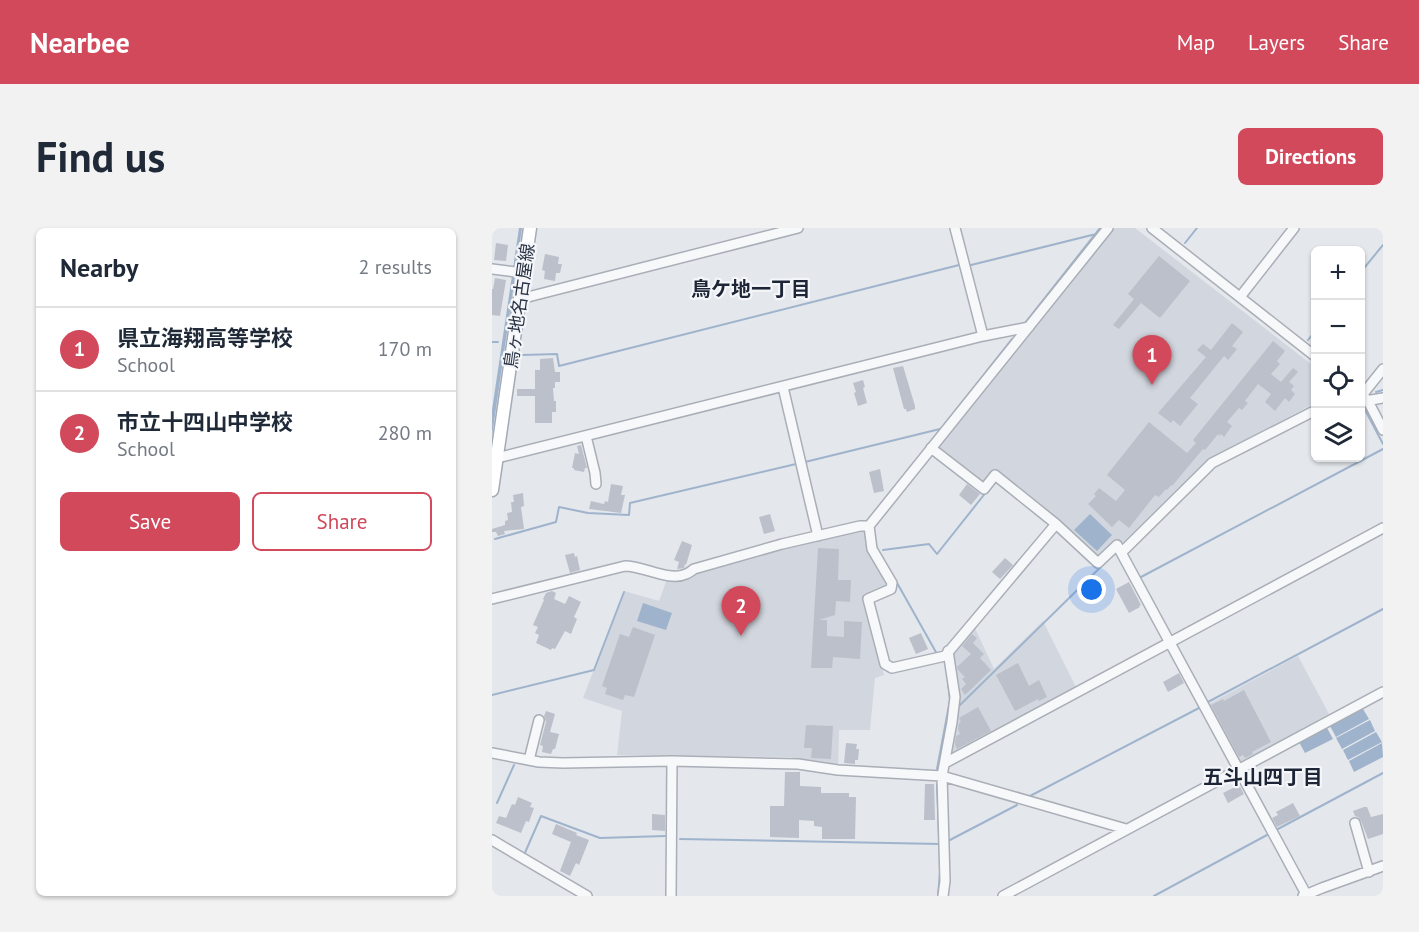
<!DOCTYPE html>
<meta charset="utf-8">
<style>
body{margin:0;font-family:"PT Sans","Noto Sans JP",sans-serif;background:#f2f2f3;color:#1f2937}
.controls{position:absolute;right:18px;top:18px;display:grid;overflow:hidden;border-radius:9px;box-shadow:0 2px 4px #0004}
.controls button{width:54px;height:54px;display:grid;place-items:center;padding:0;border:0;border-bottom:2px solid #e0e1e3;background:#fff;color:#1f2937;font:30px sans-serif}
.you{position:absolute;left:600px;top:362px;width:21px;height:21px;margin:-15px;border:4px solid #fff;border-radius:50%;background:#1a73e8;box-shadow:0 0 0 9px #1a73e833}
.badge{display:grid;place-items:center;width:39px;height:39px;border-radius:50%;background:#d1495b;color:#fff;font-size:20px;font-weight:700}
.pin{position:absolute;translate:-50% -50px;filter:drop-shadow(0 2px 3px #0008)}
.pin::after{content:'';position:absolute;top:32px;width:21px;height:18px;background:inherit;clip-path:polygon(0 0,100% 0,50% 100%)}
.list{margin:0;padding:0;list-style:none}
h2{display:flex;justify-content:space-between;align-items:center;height:78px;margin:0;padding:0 24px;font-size:26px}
h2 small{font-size:20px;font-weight:400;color:#747a83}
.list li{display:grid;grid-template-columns:39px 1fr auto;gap:18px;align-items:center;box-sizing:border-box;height:84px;padding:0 24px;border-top:2px solid #e0e1e3}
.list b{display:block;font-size:22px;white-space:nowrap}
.list p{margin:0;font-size:20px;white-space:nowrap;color:#747a83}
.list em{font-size:20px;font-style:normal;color:#747a83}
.actions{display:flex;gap:12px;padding:18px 24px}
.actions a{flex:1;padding:14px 0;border:2px solid #d1495b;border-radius:9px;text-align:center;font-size:21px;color:#d1495b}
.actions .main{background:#d1495b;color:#fff}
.icon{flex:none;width:33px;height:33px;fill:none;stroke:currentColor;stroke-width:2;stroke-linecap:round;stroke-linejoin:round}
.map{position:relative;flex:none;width:891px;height:668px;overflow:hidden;border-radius:9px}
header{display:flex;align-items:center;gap:36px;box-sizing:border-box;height:84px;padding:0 30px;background:#d1495b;color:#fff}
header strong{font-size:28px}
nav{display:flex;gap:33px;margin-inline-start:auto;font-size:21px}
.intro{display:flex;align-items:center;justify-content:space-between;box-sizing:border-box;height:144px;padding:0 36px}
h1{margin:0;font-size:42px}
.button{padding:15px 27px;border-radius:9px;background:#d1495b;color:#fff;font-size:21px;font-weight:700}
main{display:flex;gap:36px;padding:0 36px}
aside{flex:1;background:#fff;border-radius:9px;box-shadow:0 2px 4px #0004}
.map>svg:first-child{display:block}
.built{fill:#d2d6de}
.water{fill:#9fb4cc}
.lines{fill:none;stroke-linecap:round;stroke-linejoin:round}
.stream{stroke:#9fb4cc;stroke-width:2}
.building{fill:#bbc0ca}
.minor-casing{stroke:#a9aeb7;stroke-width:12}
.major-casing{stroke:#a3abb8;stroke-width:15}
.minor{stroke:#f7f8fa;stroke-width:9}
.major{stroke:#fff;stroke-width:12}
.labels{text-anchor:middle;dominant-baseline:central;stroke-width:4.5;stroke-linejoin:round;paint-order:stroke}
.street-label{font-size:18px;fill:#2b3445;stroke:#f4f6f9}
.neighbourhood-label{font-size:20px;font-weight:bold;fill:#1d2536;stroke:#f4f6f9}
</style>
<header>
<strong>Nearbee</strong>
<nav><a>Map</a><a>Layers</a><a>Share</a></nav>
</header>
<div class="intro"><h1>Find us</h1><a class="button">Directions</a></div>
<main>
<aside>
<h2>Nearby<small>2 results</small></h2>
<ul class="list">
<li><span class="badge">1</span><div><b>県立海翔高等学校</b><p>School</p></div><em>170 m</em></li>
<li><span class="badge">2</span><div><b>市立十四山中学校</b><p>School</p></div><em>280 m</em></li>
</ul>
<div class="actions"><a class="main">Save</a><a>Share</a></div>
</aside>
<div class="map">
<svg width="891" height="668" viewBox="0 0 891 668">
<rect width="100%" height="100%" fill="#e4e7ec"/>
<path class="built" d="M 621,0 L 643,0 L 823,139 L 823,175 L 715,232 L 630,315 L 627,312 L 608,331 L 504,242 L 493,255 L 488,255 L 444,221 Z
M 369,302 L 374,306 L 397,358 L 394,361 L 372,366 L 392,447 L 383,450 L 378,502 L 347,502 L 346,539 L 298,529 L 125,527 L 130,483 L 91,470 L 132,363 L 167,373 L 175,351 L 186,352 L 195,351 L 211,342 Z
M 551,393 L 585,461 L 456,530 L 466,475 L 460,423 L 482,398 L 502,441 Z
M 806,428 L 837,486 L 750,534 L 746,532 L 717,476 Z"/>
<path class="water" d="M 27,0 L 30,0 L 0,208 L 0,182 Z
M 598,286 L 620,307 L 605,323 L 582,302 Z
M 151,375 L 180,385 L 174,402 L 145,393 Z
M 871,481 L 877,491 L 844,509 L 838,498 Z
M 878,492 L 883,503 L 850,521 L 844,510 Z
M 835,500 L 841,511 L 813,525 L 807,514 Z
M 884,504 L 890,514 L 856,532 L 851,522 Z
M 890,515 L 891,529 L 862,544 L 857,533 Z"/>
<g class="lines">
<path class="stream" d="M 693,15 L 705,0
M 475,38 L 604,6
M 868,45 L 891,17
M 533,95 L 608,0
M 816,112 L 824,102
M 0,114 L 6,114
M 30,127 L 65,126 L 67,138 L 467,37
M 884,164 L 891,162
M 870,176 L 891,216
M 810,184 L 824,177
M 313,234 L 448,201
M 383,284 L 520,111
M 3,311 L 64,294 L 67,279 L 96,285 L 137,287 L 138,275 L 304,236
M 391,322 L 437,316 L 445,326 L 495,263
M 649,349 L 891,221
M 404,353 L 445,426
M 0,467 L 102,442 L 132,364
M 716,474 L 891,381
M 467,478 L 623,325
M 445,541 L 458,472 L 456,455
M 445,557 L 447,605
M 538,568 L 707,480
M 5,575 L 22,537
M 784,602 L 891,545
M 188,611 L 448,616
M 456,613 L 525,577
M 32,627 L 49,588 L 108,610 L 173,608
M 446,668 L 448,644
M 662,668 L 775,607"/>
</g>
<path class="building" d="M 4,15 L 16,17 L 14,33 L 2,32 Z
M 53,26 L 67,29 L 66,36 L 70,36 L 68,45 L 64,45 L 63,53 L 52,51 L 53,43 L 50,42 Z
M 667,28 L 698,53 L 668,90 L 649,75 L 627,101 L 621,97 L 642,71 L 636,66 Z
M 3,50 L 14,52 L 8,88 L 0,87 L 0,61 L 1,61 Z
M 740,95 L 751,104 L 740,118 L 745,121 L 736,132 L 732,128 L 698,170 L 706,176 L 688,198 L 681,192 L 679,195 L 666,185 L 714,129 L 705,122 L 711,116 L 719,122 Z
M 781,113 L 793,123 L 785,133 L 788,136 L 779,146 L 789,154 L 801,140 L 806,144 L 797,154 L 802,158 L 799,162 L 803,166 L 797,174 L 793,170 L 783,183 L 773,174 L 779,166 L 766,156 L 753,173 L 756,175 L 750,182 L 747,180 L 735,194 L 740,198 L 732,209 L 729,206 L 727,208 L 726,206 L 713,222 L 711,221 L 680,258 L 679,257 L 675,262 L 674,261 L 667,269 L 663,267 L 637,300 L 627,292 L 620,299 L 596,276 L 604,268 L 602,266 L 607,260 L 624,273 L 633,262 L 615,247 L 657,194 L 695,225 L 704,215 L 701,212 Z
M 61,130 L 63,144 L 68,144 L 68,154 L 63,154 L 63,160 L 61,160 L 62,173 L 64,173 L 64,184 L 60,184 L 60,195 L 43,195 L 43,168 L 25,168 L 25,161 L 43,161 L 43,142 L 48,142 L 48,131 Z
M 411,138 L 423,178 L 423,181 L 415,184 L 414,181 L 412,181 L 401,140 Z
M 371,152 L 373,159 L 371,160 L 375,175 L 366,178 L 362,165 L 364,164 L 361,155 Z
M 89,217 L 95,240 L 93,240 L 92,244 L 82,242 L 82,240 L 80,240 L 83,225 L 87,226 L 85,218 Z
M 388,241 L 392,263 L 382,265 L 377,244 Z
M 119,256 L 131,258 L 129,267 L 133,267 L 129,285 L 97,281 L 99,273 L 112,276 L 113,273 L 116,274 Z
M 475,256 L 488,266 L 479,277 L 467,267 Z
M 31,265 L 32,278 L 29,279 L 32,301 L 12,303 L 13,306 L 6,308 L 4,304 L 0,304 L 0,301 L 13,297 L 13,293 L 16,292 L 15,285 L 20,284 L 19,274 L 22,274 L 21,267 Z
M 278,286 L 283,303 L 272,306 L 267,289 Z
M 190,313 L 200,317 L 194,337 L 193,336 L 192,340 L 185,341 L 187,334 L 182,332 Z
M 326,320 L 347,321 L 346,352 L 359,352 L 358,374 L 344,373 L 343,387 L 327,392 L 335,392 L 335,408 L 352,409 L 352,393 L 370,394 L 368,431 L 341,429 L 340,440 L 319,440 Z
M 82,325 L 83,329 L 85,328 L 88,342 L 78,345 L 73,327 Z
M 513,330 L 521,337 L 508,351 L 500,344 Z
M 637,354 L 649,377 L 647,378 L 648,379 L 637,385 L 624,361 Z
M 60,363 L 64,365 L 62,371 L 73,376 L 77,368 L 89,374 L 82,389 L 85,391 L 79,406 L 73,403 L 63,421 L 60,420 L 59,422 L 44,415 L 47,407 L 43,405 L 46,399 L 41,397 L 52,372 L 51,371 L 54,365 Z
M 141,399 L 163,407 L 142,469 L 133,467 L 131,472 L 113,466 L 115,460 L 110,458 L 128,406 L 137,409 Z
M 429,405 L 436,421 L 424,426 L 417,410 Z
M 480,406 L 485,410 L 481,415 L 492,426 L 488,430 L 499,442 L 473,467 L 469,461 L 474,456 L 470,451 L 473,449 L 466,442 L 465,439 L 479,426 L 470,418 Z
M 526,435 L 537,458 L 547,452 L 555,469 L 547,473 L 546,471 L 523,483 L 504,447 Z
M 687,445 L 692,455 L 676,464 L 671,454 Z
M 752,462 L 779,514 L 760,524 L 761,526 L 753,530 L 751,527 L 747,529 L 719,477 L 731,471 L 732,473 Z
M 486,479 L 499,503 L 465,521 L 463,516 L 464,508 L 468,506 L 466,501 L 467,495 L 469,494 L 467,490 Z
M 54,483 L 63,486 L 58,504 L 67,506 L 63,521 L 61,521 L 59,526 L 50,524 L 51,518 L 48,517 L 54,494 L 52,488 Z
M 314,497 L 341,498 L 339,531 L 319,530 L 320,520 L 312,520 Z
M 354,515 L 365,516 L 364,521 L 367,521 L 366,532 L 363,532 L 363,536 L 352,535 Z
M 293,544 L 308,544 L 308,558 L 329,559 L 329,565 L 357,565 L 357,569 L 364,569 L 363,611 L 330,611 L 330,599 L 322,598 L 322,593 L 307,592 L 307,610 L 278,609 L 278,578 L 292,578 Z
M 433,556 L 442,556 L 443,592 L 432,592 Z
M 747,557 L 752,566 L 736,575 L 731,565 Z
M 26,569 L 40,575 L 38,579 L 42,580 L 37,594 L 34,593 L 29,605 L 4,595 L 7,588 L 14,590 L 20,576 L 23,577 Z
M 801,575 L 808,588 L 785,599 L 780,590 L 786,587 L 784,584 Z
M 872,579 L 875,579 L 879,589 L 891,586 L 891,606 L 876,611 L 869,593 L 866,589 L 863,588 L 861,583 Z
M 160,586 L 173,587 L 173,603 L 160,602 Z
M 64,596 L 85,605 L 84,607 L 97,612 L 87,637 L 84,635 L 78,648 L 68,643 L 79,614 L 60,606 Z"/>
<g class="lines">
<g class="minor-casing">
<path id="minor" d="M 463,0 L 491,108
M 660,0 L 824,129
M 0,41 L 31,45
M 748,69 L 802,0
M 28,71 L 306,0
M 291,159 L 326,308
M 868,164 L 876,173 L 891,202
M 871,166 L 891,141
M 868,174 L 891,170
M 94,208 L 103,245 L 104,256
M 439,220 L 492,261 L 503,247 L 564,296 L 606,335 L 625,317 L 814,666
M 5,230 L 491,108 L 537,99
M 377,298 L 380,321 L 400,355 L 399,361 L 376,371 L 393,436 L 400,440 L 453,428 L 564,296
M 630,324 L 720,235 L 824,182
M 0,371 L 133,338 C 152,338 177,354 194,346 C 197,345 199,343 202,341 L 290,316 L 368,298 L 377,298 L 616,0
M 0,525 L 47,534 L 71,535 L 180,533 L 306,536 L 346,542 L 450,548 L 634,601
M 37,532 L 47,492
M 453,535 L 891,300
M 863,595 L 877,644
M 0,612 L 95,668
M 179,668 L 180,533
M 451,668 L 453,653 L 450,548 L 460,494 L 463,469 L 456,423
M 511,668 L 891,464
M 811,668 L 830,660 L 891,638"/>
</g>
<g class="major-casing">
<path id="major" d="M 0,262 L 38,0"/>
</g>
<use href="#minor" class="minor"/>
<use href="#major" class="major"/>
</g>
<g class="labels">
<g class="street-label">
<text transform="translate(27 78) rotate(-82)">鳥ヶ地名古屋線</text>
</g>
<g class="neighbourhood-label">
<text x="259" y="61">鳥ケ地一丁目</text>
<text x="771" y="549">五斗山四丁目</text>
</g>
</g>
</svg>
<div class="controls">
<button>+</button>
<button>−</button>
<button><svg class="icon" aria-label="locate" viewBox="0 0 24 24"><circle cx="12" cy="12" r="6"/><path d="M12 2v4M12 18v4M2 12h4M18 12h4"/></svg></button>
<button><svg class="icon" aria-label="layers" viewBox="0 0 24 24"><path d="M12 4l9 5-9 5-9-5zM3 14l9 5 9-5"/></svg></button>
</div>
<div class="you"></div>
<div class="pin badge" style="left:660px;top:157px">1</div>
<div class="pin badge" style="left:249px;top:408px">2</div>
</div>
</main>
